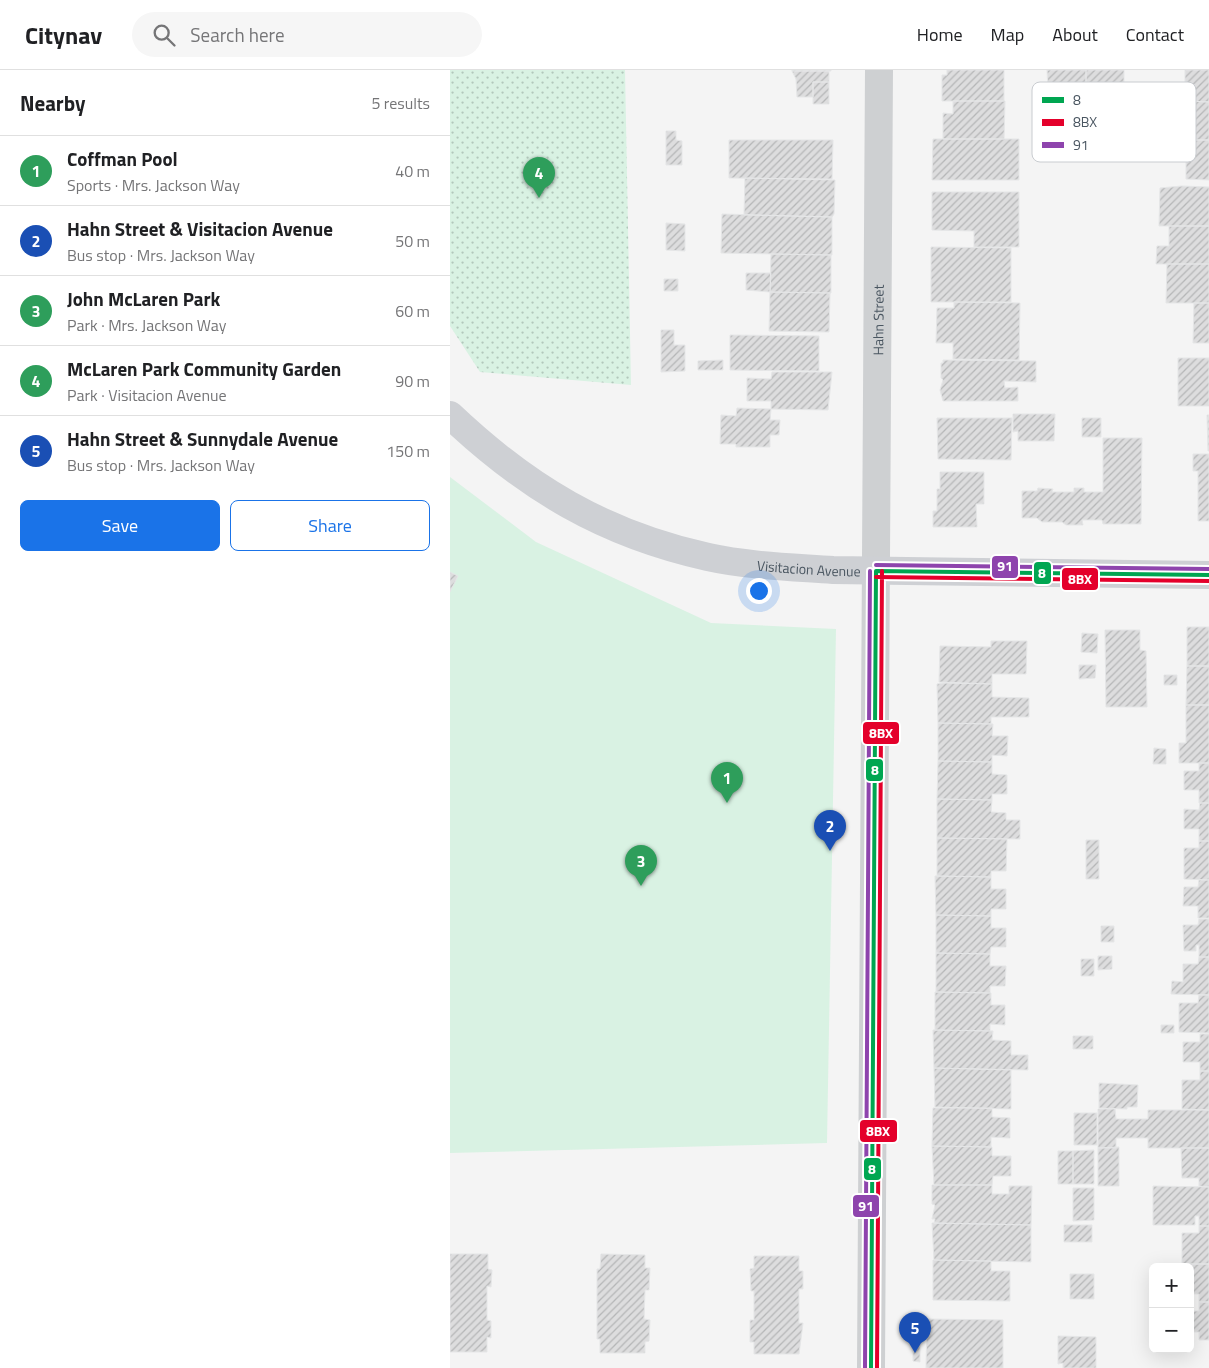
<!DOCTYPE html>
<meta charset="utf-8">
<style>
body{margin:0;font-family:"Titillium Web",sans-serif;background:#f6f6f6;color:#202124}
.controls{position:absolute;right:15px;bottom:15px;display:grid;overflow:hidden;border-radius:8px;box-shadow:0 5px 20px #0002}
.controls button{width:45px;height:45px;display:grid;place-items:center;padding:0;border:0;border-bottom:1px solid #e0e0e0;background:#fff;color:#202124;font:25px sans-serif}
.you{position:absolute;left:308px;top:520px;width:18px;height:18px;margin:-12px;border:4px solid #fff;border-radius:50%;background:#1a73e8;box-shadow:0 0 0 8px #1a73e833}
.badge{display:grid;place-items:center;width:32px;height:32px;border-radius:50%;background:#1a73e8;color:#fff;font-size:16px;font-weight:700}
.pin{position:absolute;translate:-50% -41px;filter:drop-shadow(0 1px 2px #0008)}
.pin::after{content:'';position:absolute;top:26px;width:18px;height:15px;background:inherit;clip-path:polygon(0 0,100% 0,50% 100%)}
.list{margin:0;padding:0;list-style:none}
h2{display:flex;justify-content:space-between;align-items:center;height:65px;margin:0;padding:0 20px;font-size:21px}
h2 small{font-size:16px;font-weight:400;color:#757577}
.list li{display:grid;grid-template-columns:32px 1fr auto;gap:15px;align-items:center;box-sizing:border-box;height:70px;padding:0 20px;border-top:1px solid #e0e0e0}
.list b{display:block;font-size:19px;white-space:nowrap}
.list p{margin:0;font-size:16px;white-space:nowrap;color:#757577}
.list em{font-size:16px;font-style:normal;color:#757577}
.actions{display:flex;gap:10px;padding:15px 20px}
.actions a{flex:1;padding:11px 0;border:1px solid #1a73e8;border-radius:8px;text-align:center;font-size:18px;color:#1a73e8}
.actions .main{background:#1a73e8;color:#fff}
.icon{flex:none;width:28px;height:28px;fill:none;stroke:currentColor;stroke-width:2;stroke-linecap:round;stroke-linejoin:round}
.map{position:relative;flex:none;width:759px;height:1298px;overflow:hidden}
header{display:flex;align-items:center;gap:30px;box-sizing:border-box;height:70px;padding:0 25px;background:#fff;border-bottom:1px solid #e0e0e0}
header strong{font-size:24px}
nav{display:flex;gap:28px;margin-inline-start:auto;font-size:18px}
.search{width:350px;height:45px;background:#f6f6f6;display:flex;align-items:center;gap:12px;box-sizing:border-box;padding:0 18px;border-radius:28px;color:#757577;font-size:19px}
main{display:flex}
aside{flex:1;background:#fff}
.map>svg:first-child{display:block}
.green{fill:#d9f2e3}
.garden{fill:url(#garden-dots)}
.building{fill:url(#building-hatch);stroke:#e5e6e7}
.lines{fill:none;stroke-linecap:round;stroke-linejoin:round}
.street{stroke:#ced0d2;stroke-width:28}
.secondary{stroke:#ced0d4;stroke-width:28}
.bus-1-casing{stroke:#fff;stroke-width:8}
.bus-2-casing{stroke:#fff;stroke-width:8}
.bus-3-casing{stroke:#fff;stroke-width:8}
.bus-1{stroke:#00a651;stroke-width:4}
.bus-2{stroke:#e4002b;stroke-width:4}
.bus-3{stroke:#8e44ad;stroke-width:4}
.labels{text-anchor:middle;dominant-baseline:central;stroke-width:4;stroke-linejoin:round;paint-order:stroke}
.street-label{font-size:14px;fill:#4a5661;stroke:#fff}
.key{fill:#fff;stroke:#c9ccd0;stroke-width:1}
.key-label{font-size:14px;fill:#4a5661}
.line-badge{stroke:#fff;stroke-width:2}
.badge-label{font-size:14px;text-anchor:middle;font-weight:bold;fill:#fff}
</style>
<header>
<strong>Citynav</strong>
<div class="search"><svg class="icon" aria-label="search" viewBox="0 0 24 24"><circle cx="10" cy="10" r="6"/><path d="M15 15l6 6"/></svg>Search here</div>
<nav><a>Home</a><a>Map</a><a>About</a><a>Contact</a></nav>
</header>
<main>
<aside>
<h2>Nearby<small>5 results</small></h2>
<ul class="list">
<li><span class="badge" style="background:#2e9e5b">1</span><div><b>Coffman Pool</b><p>Sports · Mrs. Jackson Way</p></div><em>40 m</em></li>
<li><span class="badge" style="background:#1a4fb4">2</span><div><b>Hahn Street &amp; Visitacion Avenue</b><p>Bus stop · Mrs. Jackson Way</p></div><em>50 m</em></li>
<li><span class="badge" style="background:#2e9e5b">3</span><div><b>John McLaren Park</b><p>Park · Mrs. Jackson Way</p></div><em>60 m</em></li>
<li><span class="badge" style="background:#2e9e5b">4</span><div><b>McLaren Park Community Garden</b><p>Park · Visitacion Avenue</p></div><em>90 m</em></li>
<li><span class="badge" style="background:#1a4fb4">5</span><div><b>Hahn Street &amp; Sunnydale Avenue</b><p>Bus stop · Mrs. Jackson Way</p></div><em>150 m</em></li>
</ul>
<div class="actions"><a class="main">Save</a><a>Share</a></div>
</aside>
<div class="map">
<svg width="759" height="1298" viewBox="0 0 759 1298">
<defs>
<pattern id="garden-dots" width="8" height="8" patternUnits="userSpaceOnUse" patternTransform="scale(1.25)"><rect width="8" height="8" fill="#d9f2e3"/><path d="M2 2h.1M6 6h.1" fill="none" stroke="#b2c7bb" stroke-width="1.8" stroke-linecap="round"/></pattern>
<pattern id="building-hatch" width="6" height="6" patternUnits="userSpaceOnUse" patternTransform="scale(1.25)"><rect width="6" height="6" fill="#ddddde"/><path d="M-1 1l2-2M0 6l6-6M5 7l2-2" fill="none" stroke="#b5b6b7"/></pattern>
</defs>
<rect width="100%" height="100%" fill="#f4f4f4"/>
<path class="green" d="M 0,407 L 86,472 L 261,553 L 386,559 L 377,1073 L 0,1083 Z"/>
<path class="garden" d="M 0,0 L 175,0 L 181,315 L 30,302 L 0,256 Z"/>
<path class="building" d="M 342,0 L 381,0 L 381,1 L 342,1 Z
M 497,0 L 554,0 L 554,31 L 492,31 L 492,5 L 497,5 Z
M 597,0 L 636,0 L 636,22 L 598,22 Z
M 636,0 L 674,0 L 674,22 L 636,22 Z
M 735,0 L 759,0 L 759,32 L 735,31 Z
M 342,1 L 379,1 L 379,12 L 363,12 L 363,27 L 347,27 L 346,9 Z
M 363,12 L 379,12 L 379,34 L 363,34 Z
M 503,31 L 555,31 L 554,69 L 493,69 L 493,43 L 503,44 Z
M 738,31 L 759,32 L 759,70 L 737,70 Z
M 216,61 L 226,61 L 226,70 L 232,71 L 232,95 L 216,95 Z
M 483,69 L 569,69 L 569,110 L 482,110 Z
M 279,70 L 383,70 L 382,109 L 279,108 Z
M 737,70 L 759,70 L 759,110 L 736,109 L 736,88 L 732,82 L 733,74 Z
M 295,108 L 385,110 L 384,144 L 382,147 L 294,145 Z
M 732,116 L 759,117 L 759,156 L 709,156 L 710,118 Z
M 482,122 L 569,122 L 569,177 L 524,177 L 524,161 L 482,160 Z
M 272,144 L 382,147 L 382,185 L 271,183 Z
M 216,153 L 235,154 L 235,181 L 216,180 Z
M 719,156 L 759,156 L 759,194 L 706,194 L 707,176 L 719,176 Z
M 481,177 L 561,178 L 561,232 L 481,232 Z
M 321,184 L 381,185 L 381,223 L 320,222 Z
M 717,194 L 759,194 L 759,233 L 716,233 Z
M 296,203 L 321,203 L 320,222 L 296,220 Z
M 214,209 L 228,209 L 228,221 L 214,221 Z
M 320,222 L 380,223 L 379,262 L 319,261 Z
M 504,232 L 570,233 L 569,290 L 503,289 L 503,273 L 486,273 L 487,238 L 504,238 Z
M 744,233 L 759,233 L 759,273 L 743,273 Z
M 211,260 L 224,260 L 224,275 L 235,275 L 235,301 L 211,302 Z
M 280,265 L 369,266 L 369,301 L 280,300 Z
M 728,288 L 759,288 L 759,336 L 728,336 Z
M 273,290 L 273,300 L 248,300 L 248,291 Z
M 493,290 L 586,291 L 586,312 L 554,311 L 555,318 L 568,317 L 568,331 L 493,331 L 490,320 L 493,310 L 491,308 L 491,293 L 493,293 Z
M 322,302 L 382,302 L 378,340 L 321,339 L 321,331 L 297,331 L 297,308 L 321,309 Z
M 287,338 L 321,339 L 320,350 L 330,350 L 329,365 L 320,365 L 320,377 L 286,377 L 286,374 L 270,374 L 271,345 L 286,346 Z
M 563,344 L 605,344 L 604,371 L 568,371 L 568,361 L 563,362 Z
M 757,345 L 759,345 L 759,381 L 758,381 Z
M 487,348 L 562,348 L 561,390 L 488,389 Z
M 632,348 L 651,348 L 651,367 L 632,367 Z
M 653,368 L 692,368 L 691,454 L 653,454 L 652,450 L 632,450 L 633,455 L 616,455 L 612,452 L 592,452 L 587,448 L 572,448 L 572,421 L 587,421 L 588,418 L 603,419 L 602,422 L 624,422 L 624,418 L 634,418 L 634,422 L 653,422 Z
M 743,384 L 759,384 L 759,451 L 748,451 L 748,401 L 743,401 Z
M 490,402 L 534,402 L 534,434 L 526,434 L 527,457 L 483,457 L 483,441 L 487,441 L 487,419 L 490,419 Z
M 0,502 L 8,506 L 0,522 Z
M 737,557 L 759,557 L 759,596 L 737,596 Z
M 655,560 L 690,560 L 690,580 L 696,581 L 697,637 L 656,637 Z
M 632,563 L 648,564 L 647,583 L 631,582 Z
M 541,571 L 577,571 L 576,604 L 542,604 L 542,614 L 489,612 L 490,576 L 541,577 Z
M 629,595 L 646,595 L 645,608 L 629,609 Z
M 737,596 L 759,596 L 759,635 L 736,635 Z
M 714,605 L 727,605 L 727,615 L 714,615 Z
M 493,613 L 542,614 L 542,627 L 579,628 L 579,647 L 541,647 L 541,654 L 488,653 L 487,614 Z
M 736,635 L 759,635 L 759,693 L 729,693 L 729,673 L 736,673 Z
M 488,653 L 543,654 L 542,666 L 558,666 L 557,686 L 542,685 L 542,692 L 488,691 Z
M 704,678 L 716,679 L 716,694 L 703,694 Z
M 488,691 L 542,692 L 542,704 L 557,705 L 557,724 L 542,724 L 542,730 L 487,729 Z
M 749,693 L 759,693 L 759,733 L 749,733 L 749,720 L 734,720 L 734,701 L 749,701 Z
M 487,729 L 542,730 L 541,742 L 556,743 L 556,750 L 570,750 L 570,769 L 487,768 Z
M 750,733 L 759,733 L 759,771 L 749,771 L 749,759 L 734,759 L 734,739 L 749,740 Z
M 487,768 L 557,769 L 556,801 L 541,801 L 541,807 L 487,806 Z
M 636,770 L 649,770 L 649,809 L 636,809 Z
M 749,771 L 759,771 L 759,810 L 734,809 L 734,778 L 749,778 Z
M 485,806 L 541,807 L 541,819 L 556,819 L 556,839 L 541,839 L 541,846 L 486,845 Z
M 749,810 L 759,810 L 759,848 L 748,848 L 748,836 L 733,836 L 734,817 L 748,817 Z
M 486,845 L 541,846 L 541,858 L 556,858 L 556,877 L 541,877 L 540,884 L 486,883 Z
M 749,849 L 759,849 L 759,887 L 749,887 L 749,875 L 746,875 L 746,881 L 734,881 L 733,855 L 748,855 Z
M 651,856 L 664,856 L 664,872 L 651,872 Z
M 486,883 L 540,884 L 540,896 L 556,896 L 555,916 L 540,916 L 540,923 L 486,922 Z
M 648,886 L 662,886 L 662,899 L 648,900 Z
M 749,887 L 759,887 L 759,925 L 721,924 L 722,911 L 733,912 L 733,894 L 748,894 Z
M 631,889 L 644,889 L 644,906 L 631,906 Z
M 485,922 L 541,923 L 541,935 L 555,935 L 555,955 L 540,954 L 540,961 L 485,960 Z
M 749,925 L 759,925 L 759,963 L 729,962 L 729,933 L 748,933 Z
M 711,955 L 724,955 L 724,963 L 711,963 Z
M 483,960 L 543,961 L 542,970 L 561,971 L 561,985 L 578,985 L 578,1000 L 484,998 Z
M 750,964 L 759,964 L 759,1001 L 750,1001 L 750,992 L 733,992 L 733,972 L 750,972 Z
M 623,966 L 643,966 L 643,979 L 623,979 Z
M 484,998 L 561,1000 L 561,1039 L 485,1037 Z
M 750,1001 L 759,1001 L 759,1040 L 732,1039 L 732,1010 L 750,1010 Z
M 649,1013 L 688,1015 L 687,1037 L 677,1037 L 677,1039 L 649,1038 Z
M 483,1038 L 542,1038 L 542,1047 L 560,1048 L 560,1068 L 541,1067 L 541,1077 L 482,1076 Z
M 648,1039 L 665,1039 L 666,1049 L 698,1049 L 698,1040 L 759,1040 L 759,1078 L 698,1078 L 698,1068 L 666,1068 L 666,1078 L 648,1078 Z
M 624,1043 L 647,1043 L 647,1075 L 624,1075 Z
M 482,1076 L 542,1077 L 542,1086 L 561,1086 L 561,1106 L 543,1106 L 542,1115 L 484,1115 Z
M 669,1077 L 669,1116 L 648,1116 L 648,1078 Z
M 731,1078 L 759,1078 L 759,1117 L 749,1116 L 749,1108 L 732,1108 Z
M 644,1080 L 644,1114 L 623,1114 L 623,1081 Z
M 608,1081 L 623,1081 L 623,1114 L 608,1114 Z
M 482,1115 L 542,1115 L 542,1124 L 559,1124 L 559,1116 L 582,1116 L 581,1155 L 484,1153 L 485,1149 L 482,1149 L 485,1135 L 482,1134 Z
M 703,1116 L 759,1117 L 759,1156 L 749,1156 L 749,1146 L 745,1146 L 745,1155 L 703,1155 Z
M 623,1118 L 644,1118 L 644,1150 L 623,1151 Z
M 482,1153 L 581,1155 L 581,1192 L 484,1190 Z
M 614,1155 L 642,1155 L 642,1172 L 614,1172 Z
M 749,1156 L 759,1156 L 759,1194 L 732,1194 L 732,1163 L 749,1163 Z
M 0,1184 L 38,1184 L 38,1199 L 42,1200 L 41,1217 L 37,1216 L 37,1250 L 41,1251 L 41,1268 L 37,1267 L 37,1282 L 0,1282 Z
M 151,1184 L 195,1185 L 195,1198 L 200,1198 L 199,1220 L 195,1220 L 194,1249 L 200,1250 L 199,1271 L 195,1272 L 195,1283 L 150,1283 L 150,1269 L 147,1269 L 147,1199 L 150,1199 Z
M 304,1186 L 349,1186 L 349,1201 L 353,1201 L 353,1219 L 349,1219 L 349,1253 L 353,1253 L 349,1284 L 304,1284 L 304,1272 L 300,1272 L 300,1250 L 304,1250 L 304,1221 L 301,1221 L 300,1199 L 304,1198 Z
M 483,1190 L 541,1191 L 541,1201 L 560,1201 L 560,1231 L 483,1230 Z
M 732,1194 L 759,1194 L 759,1232 L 749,1232 L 749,1224 L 740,1224 L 740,1197 L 731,1197 Z
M 620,1204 L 644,1204 L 644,1229 L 620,1229 Z
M 749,1232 L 759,1232 L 759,1270 L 749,1270 L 749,1262 L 740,1262 L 740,1241 L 749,1241 Z
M 477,1249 L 553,1250 L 553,1298 L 476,1298 Z
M 608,1266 L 646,1267 L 646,1298 L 613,1298 L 613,1293 L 608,1294 Z
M 463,1273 L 470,1274 L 470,1292 L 463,1291 Z"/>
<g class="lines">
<path class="street" id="s1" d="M 421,1298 L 429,0"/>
<path class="secondary" id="s2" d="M 0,345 C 77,418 154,464 258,487 C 299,496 341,497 383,500 L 759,505"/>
<g class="bus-1-casing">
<path id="bus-1" d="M 426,501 L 759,505
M 421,1298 L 426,501"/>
</g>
<g class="bus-2-casing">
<path id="bus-2" d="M 426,507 L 759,511
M 427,1298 L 432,501"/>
</g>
<g class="bus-3-casing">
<path id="bus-3" d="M 426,495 L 759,499
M 415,1298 L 420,501"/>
</g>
<use href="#bus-1" class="bus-1"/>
<use href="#bus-2" class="bus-2"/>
<use href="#bus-3" class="bus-3"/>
</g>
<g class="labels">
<g class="street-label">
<text stroke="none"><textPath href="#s1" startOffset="1048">Hahn Street</textPath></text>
<text stroke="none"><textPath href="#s2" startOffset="400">Visitacion Avenue</textPath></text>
</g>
</g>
<rect x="582" y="12" width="164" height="80" rx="8" class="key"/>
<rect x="592" y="27" width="22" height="6" fill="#00a651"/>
<rect x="592" y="49" width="22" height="7" fill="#e4002b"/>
<rect x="592" y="72" width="22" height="6" fill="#8e44ad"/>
<g class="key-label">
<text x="623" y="35">8</text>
<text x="623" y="57">8BX</text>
<text x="623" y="80">91</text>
</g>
<g class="line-badge">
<rect x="541" y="485" width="28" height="24" rx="5" fill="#8e44ad"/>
<rect x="583" y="491" width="19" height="24" rx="5" fill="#00a651"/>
<rect x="611" y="497" width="38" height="24" rx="5" fill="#e4002b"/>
<rect x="412" y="651" width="38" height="24" rx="5" fill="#e4002b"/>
<rect x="415" y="688" width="19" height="24" rx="5" fill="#00a651"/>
<rect x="409" y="1049" width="39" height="24" rx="5" fill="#e4002b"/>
<rect x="413" y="1087" width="19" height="24" rx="5" fill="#00a651"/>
<rect x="402" y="1124" width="28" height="24" rx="5" fill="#8e44ad"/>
</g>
<g class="badge-label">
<text x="555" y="501">91</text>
<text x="592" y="508">8</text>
<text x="630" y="514">8BX</text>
<text x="431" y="668">8BX</text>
<text x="425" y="705">8</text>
<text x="428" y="1066">8BX</text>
<text x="422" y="1104">8</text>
<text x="416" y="1141">91</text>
</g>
</svg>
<div class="controls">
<button>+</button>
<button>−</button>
</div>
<div class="you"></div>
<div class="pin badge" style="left:277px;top:733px;background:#2e9e5b">1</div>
<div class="pin badge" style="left:380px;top:781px;background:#1a4fb4">2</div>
<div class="pin badge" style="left:191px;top:816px;background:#2e9e5b">3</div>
<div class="pin badge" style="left:89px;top:128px;background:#2e9e5b">4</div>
<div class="pin badge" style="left:465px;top:1283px;background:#1a4fb4">5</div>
</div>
</main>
